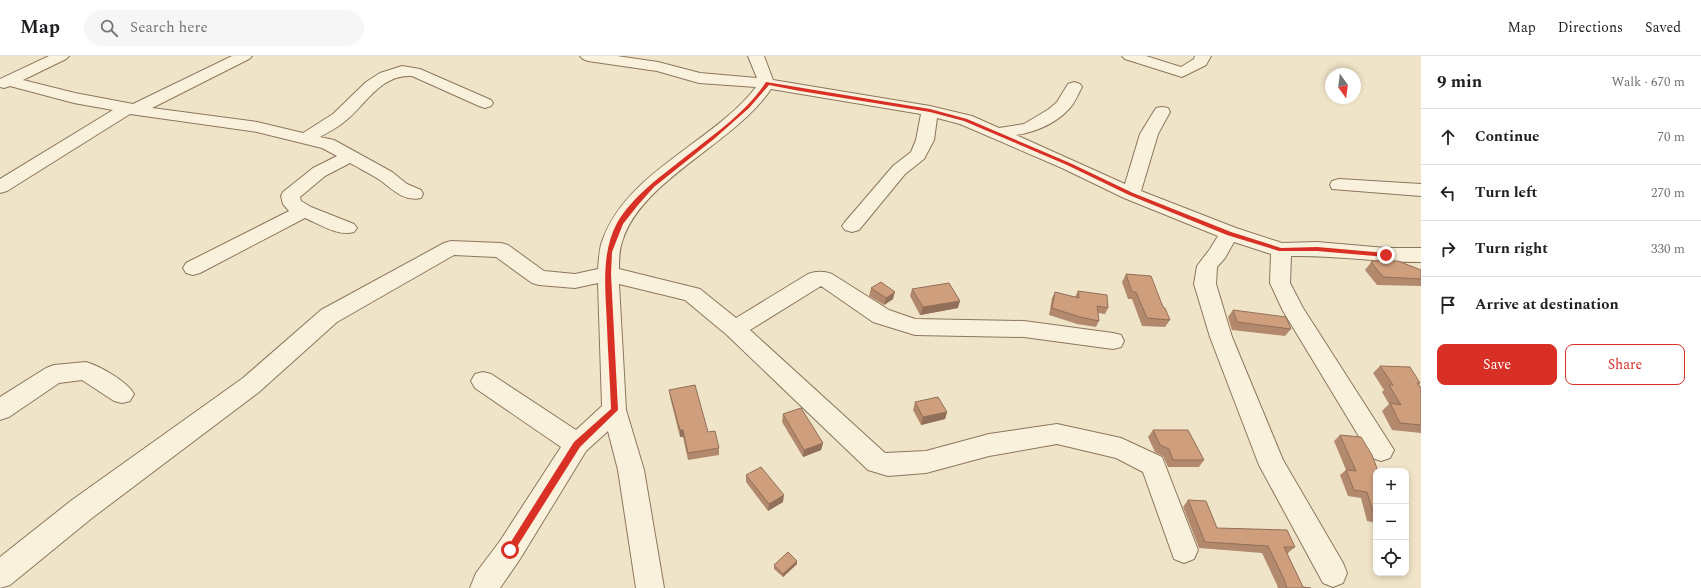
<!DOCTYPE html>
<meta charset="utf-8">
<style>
body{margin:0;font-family:Spectral,serif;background:#f6f6f6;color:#202124}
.controls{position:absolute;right:12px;bottom:12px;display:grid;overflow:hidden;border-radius:8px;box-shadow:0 2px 6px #0003}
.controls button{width:36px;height:36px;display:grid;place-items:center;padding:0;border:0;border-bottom:1px solid #e0e0e0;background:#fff;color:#202124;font:20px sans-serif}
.compass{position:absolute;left:1325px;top:12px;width:36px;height:36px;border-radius:50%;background:#fff;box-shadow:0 2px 6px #0003;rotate:166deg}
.stop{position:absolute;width:12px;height:12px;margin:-9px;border:3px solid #d93025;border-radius:50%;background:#fff}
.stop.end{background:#d93025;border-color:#fff;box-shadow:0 1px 4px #0008}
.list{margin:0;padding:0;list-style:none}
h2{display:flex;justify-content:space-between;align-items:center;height:52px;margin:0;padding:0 16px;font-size:17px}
h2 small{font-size:13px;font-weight:400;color:#757577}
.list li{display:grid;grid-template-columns:26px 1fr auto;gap:12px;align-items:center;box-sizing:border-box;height:56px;padding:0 16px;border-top:1px solid #e0e0e0}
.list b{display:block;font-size:15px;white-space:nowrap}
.list em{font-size:13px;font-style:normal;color:#757577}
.actions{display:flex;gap:8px;padding:12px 16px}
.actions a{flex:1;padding:9px 0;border:1px solid #d93025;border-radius:8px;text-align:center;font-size:14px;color:#d93025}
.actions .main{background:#d93025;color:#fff}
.icon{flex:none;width:22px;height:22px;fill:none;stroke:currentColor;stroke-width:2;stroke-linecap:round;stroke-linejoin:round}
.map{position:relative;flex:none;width:1421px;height:532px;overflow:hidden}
header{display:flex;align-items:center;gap:24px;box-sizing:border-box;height:56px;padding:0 20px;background:#fff;border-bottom:1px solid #e0e0e0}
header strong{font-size:19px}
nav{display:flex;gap:22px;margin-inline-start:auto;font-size:14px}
.search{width:280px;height:36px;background:#f6f6f6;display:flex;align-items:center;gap:10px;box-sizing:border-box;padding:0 14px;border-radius:22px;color:#757577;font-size:15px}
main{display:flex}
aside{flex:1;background:#fff}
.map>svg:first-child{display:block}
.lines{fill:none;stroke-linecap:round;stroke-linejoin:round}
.minor-casing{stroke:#8d765c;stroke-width:2}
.minor{fill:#faf1dc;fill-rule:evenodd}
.wall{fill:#b2896c}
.shaded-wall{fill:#916f58}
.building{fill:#cf9f7d;stroke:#916f58}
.route{fill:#d93025}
</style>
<header>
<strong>Map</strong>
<div class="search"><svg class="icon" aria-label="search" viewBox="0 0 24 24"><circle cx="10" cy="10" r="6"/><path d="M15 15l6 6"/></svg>Search here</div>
<nav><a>Map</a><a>Directions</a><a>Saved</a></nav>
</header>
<main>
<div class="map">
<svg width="1421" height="532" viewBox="0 0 1421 532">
<rect width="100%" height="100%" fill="#f0e4c8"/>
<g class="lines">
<g class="minor-casing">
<path id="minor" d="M 49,0 L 69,0 L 66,3 L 23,24 L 75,37 L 133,48 L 232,0 L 252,0 L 249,3 L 152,52 L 257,66 L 303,77 L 333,58 L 366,26 L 380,17 L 402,10 L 420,13 L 491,44 L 493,47 L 491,50 L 485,52 L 479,50 L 412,20 C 380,18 366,49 344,66 C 337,72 328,76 320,81 L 334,84 L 392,116 L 407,128 L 421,134 L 423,138 L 421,142 C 404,146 392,133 380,124 C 371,118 360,113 350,107 L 325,120 L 300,141 L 301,145 L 311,151 L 354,168 L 357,172 L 354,176 C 339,181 319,168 305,162 L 200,217 L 193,219 L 186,217 L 183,212 L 186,207 L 289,155 L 283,148 L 281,140 L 283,136 L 313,112 L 337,100 L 322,92 L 257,76 L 130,58 L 7,135 L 0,137 L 0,123 L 113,54 L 74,47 L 10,30 L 4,32 L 0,31 L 0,23 Z
M 580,0 L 617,0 L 658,6 L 700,17 L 757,22 L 748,0 L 764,0 L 773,24 L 930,50 L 972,60 L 999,72 L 1024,68 L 1049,53 L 1057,46 L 1068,28 L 1074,26 L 1080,28 L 1082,31 C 1078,38 1075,47 1069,53 C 1055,68 1035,76 1016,79 L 1125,128 L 1140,78 L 1156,52 L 1162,51 L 1168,52 L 1170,56 L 1158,78 L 1141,135 L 1236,172 L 1282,187 L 1317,186 L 1386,192 L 1421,192 L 1421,206 C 1377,206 1334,199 1291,200 L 1290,227 L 1303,252 L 1394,394 L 1390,402 L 1381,405 L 1372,402 L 1283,255 L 1270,227 L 1271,198 L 1234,186 L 1225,202 L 1217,211 L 1216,228 L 1232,281 L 1283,404 L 1343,507 L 1347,517 L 1343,527 L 1333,531 L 1323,527 L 1259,409 L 1210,281 L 1194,228 L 1197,210 L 1210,193 L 1218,180 L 1124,142 L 1062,112 L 960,68 L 937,62 L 934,84 L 924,103 L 905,118 L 859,174 L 852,176 L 845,174 L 842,170 L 845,166 L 893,110 L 911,96 L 916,84 L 921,58 L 771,33 C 735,87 643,123 623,183 C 619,193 619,203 619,213 L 700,233 L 736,262 L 808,218 C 816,215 824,215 832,218 L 889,254 L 915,263 L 1024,265 L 1113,277 L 1121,279 L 1124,285 L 1121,291 L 1113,293 L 1024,281 L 915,279 L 873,266 L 821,230 L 750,274 L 885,397 L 926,395 L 989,378 L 1057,368 L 1121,382 L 1162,401 L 1198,494 L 1194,503 L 1184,507 L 1174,503 L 1143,416 L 1116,402 L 1057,388 L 989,400 L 926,417 L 888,420 L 868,414 L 727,279 L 685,244 L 619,228 L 626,354 L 644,414 L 664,532 L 636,532 L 618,414 L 608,375 L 586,395 L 520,503 L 500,532 L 470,532 L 476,517 L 500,485 L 561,391 L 475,332 L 471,325 L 475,318 L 483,316 L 491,318 L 576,374 L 602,350 L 598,227 L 575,232 L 539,229 L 532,227 L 496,201 L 454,199 L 337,266 L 259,336 L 92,462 L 10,529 L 0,532 L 0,501 L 72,444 L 243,322 L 321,254 L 444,187 L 451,185 L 501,187 L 508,189 L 544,215 L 575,218 L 598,213 C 599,203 599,192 603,183 C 628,115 714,86 756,31 L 699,27 L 657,15 L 588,5 L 583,3 Z
M 1122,0 L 1146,0 L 1181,11 L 1194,3 L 1195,0 L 1211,0 L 1206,9 L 1182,21 L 1125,3 Z
M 1339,123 L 1421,128 L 1421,140 L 1332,133 L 1330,129 L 1332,125 Z
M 86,306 C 100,310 128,326 134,338 L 130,345 L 122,347 L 114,345 L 82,324 L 59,327 L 9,361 L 0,364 L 0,341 L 46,312 L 54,309 Z"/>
</g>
<use href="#minor" class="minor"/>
</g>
<path class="wall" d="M 1372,205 L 1421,214 L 1421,230 L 1377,229 L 1365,214 Z
M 1126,218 L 1163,251 L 1170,264 L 1165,271 L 1142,270 L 1132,243 L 1128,243 L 1122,226 Z
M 871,232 L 893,243 L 884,249 L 869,240 Z
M 912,233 L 958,252 L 920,259 L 910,240 Z
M 1078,235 L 1108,252 L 1105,258 L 1098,257 L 1099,265 L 1096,271 L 1077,268 L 1049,259 L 1052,242 L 1055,236 L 1075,241 Z
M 1233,254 L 1291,273 L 1285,280 L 1232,274 L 1228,261 Z
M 1380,310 L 1420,327 L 1419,328 L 1421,332 L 1421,377 L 1392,374 L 1382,355 L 1389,348 L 1382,336 L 1384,334 L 1373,317 Z
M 669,334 L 708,376 L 719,392 L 719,399 L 688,404 L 683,381 L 680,381 L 670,341 Z
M 915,346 L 947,356 L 945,363 L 921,369 L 913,354 Z
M 783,358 L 823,387 L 821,394 L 803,401 L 782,366 Z
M 1153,374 L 1204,404 L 1199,411 L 1168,411 L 1163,400 L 1155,396 L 1148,381 Z
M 1340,379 L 1376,415 L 1376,467 L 1367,465 L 1361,442 L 1348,440 L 1340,419 L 1346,414 L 1334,385 Z
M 746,419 L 783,446 L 768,455 L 746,426 Z
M 1188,444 L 1217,472 L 1295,491 L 1288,497 L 1287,497 L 1303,531 L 1311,532 L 1278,532 L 1277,529 L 1262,497 L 1199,492 L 1183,451 Z
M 797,508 L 783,521 L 774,513 L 774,509 Z"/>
<path class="shaded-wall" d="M 895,236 L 893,243 L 884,249 L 886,242 Z
M 960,245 L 958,252 L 920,259 L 923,251 Z
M 947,356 L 945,363 L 921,369 L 923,361 Z
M 680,374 L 683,374 L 683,381 L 680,381 Z
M 823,387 L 821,394 L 803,401 L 804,394 Z
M 784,439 L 783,446 L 768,455 L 769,448 Z
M 797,505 L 797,508 L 783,521 L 783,518 Z"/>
<path class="building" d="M 1372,205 L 1398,205 L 1421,214 L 1421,223 L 1383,221 L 1371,206 L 1373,206 Z
M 1126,218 L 1151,220 L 1163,251 L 1165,252 L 1170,264 L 1147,262 L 1136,236 L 1132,236 Z
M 881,226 L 895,236 L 886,242 L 871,232 Z
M 949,227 L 960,245 L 923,251 L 912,233 Z
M 1078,235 L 1107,239 L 1108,252 L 1097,250 L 1099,265 L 1080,261 L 1052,252 L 1055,236 L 1079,242 Z
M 1233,254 L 1286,261 L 1291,273 L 1237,266 Z
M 1380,310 L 1410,311 L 1420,327 L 1417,327 L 1421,332 L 1421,369 L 1400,367 L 1390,347 L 1401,349 L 1389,329 L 1393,329 Z
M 695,329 L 708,376 L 715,375 L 719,392 L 688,397 L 683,374 L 680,374 L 669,334 Z
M 938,341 L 947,356 L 923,361 L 915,346 Z
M 801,352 L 823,387 L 804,394 L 783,358 Z
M 1153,374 L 1188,374 L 1204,404 L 1173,404 L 1169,393 L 1160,389 Z
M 1340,379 L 1361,381 L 1372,399 L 1378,415 L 1376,415 L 1376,460 L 1374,459 L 1367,436 L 1354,434 L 1346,414 L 1356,415 Z
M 761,411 L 784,439 L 769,448 L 746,419 Z
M 1188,444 L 1206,445 L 1217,472 L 1287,474 L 1295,491 L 1284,491 L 1303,531 L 1311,532 L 1287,532 L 1284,523 L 1268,490 L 1205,486 Z
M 788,496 L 797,505 L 783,518 L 774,509 Z"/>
<path class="route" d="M 766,26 L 930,53 L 967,63 L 1070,107 L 1133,137 L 1231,176 L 1281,192 L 1317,191 L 1386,197 L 1389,199 L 1386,201 L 1317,195 L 1279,195 L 1227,179 L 1129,139 L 1067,109 L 964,65 L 930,56 L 800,35 L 769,29 L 749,52 L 714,83 L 654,131 L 638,149 L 623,168 L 612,196 L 611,218 L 618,354 L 580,391 L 513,497 L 507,497 L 506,494 L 507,492 L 574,386 L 611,353 C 610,325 608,298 607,271 C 606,237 600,199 617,167 C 633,140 660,121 684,102 C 712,80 747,56 766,26 Z"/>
</svg>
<div class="controls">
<button>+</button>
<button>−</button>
<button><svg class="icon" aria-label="locate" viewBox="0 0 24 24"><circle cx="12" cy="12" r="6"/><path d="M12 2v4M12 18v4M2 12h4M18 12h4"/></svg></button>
</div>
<svg class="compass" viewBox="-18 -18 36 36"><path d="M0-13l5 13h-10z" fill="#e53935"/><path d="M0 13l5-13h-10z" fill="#757577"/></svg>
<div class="stop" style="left:510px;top:494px"></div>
<div class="stop end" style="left:1386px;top:199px"></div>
</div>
<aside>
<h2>9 min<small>Walk · 670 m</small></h2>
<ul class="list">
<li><svg class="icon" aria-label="ahead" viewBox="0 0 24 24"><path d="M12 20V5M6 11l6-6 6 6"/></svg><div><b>Continue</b></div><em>70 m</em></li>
<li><svg class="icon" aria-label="left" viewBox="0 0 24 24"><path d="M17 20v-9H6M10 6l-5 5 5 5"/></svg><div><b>Turn left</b></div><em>270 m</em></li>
<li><svg class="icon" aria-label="right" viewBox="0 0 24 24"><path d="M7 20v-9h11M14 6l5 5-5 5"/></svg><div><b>Turn right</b></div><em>330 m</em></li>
<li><svg class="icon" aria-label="arrive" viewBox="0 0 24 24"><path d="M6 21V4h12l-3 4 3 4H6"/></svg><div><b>Arrive at destination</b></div></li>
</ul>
<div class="actions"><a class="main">Save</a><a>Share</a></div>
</aside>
</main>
